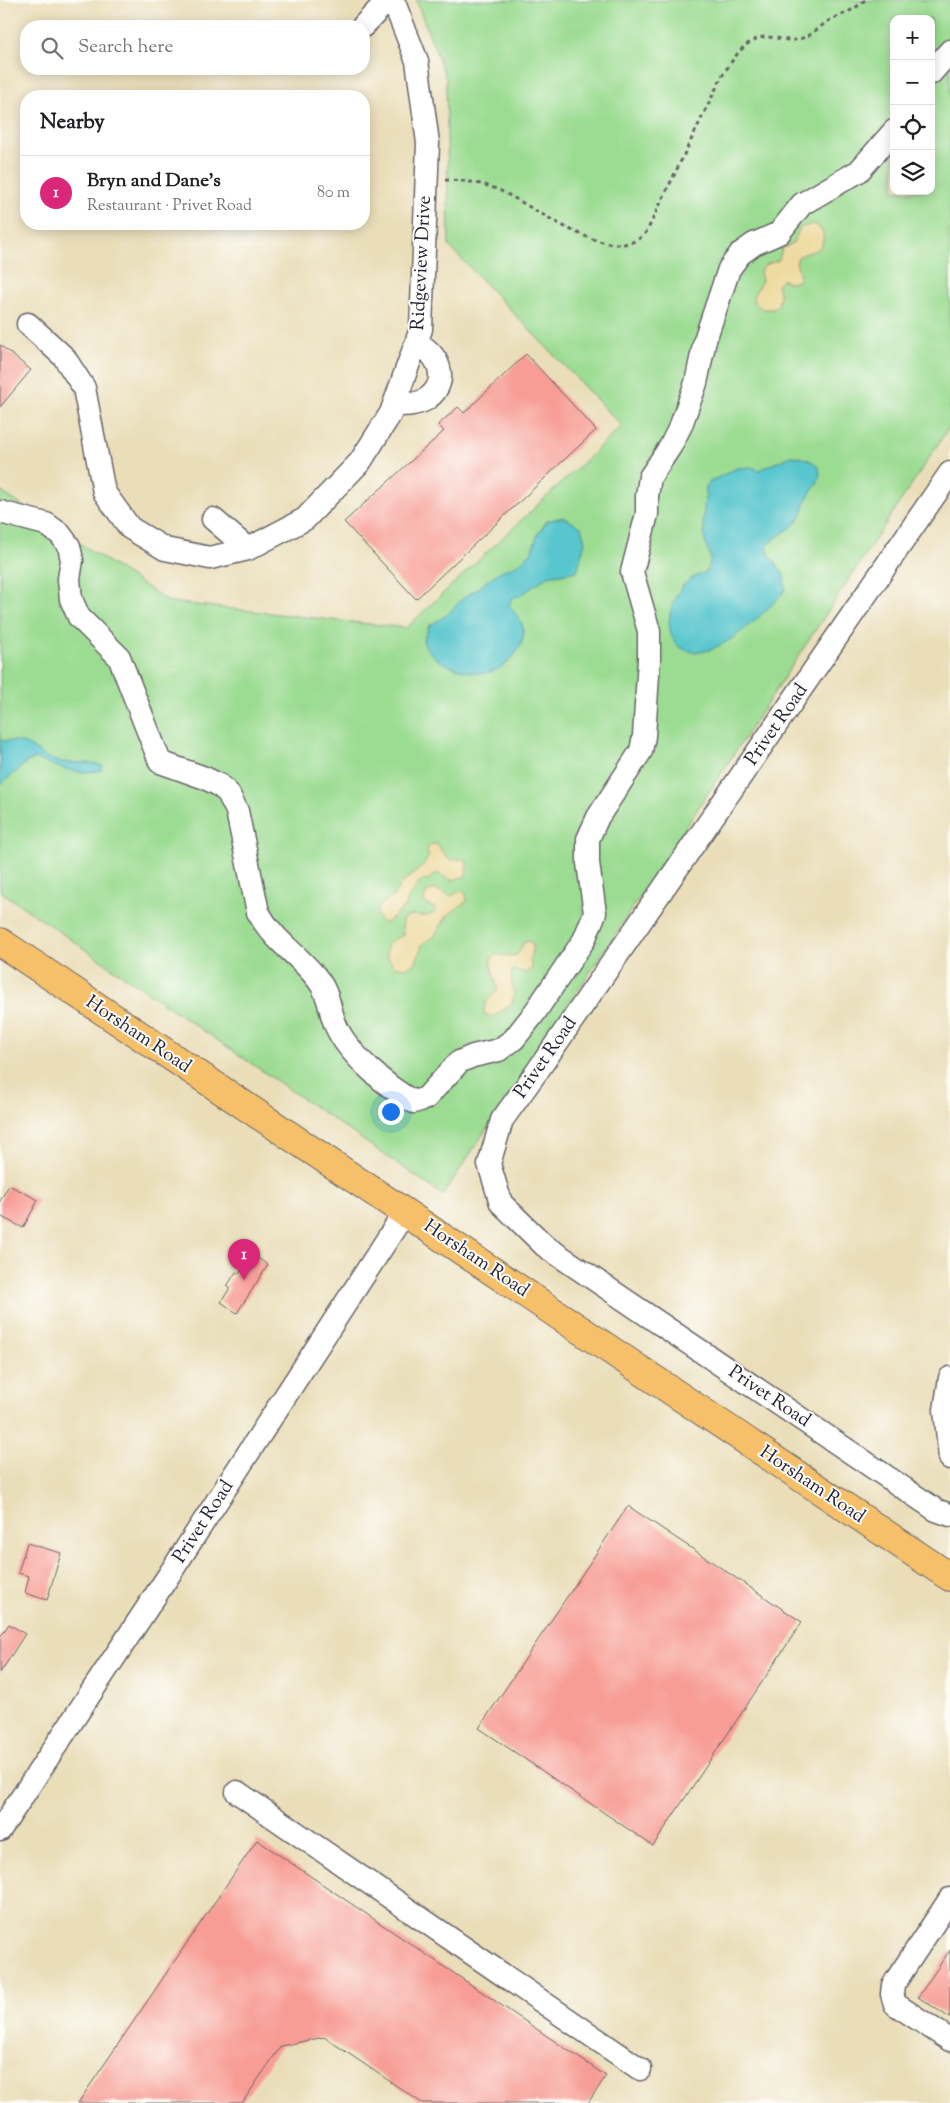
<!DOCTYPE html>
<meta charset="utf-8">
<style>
body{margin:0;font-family:"Sorts Mill Goudy",serif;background:#f2f2f2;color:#202124}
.controls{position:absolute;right:15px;top:15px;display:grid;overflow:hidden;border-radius:10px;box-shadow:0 2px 12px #0003}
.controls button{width:45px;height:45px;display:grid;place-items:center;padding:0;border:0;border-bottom:1px solid #e0e0e0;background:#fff;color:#202124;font:25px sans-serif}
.you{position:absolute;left:390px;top:1111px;width:18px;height:18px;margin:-12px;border:4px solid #fff;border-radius:50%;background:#1a73e8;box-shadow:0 0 0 8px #1a73e833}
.badge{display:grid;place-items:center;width:32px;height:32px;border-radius:50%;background:#db2777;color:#fff;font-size:16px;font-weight:700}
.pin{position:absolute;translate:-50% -41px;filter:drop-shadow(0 1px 2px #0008)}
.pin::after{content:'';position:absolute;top:26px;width:18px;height:15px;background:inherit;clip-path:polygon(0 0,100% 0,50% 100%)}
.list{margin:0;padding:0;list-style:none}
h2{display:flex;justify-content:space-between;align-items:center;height:65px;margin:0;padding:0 20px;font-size:21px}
h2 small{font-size:16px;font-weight:400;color:#757577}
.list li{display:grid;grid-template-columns:32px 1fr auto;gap:15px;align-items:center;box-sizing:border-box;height:75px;padding:0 20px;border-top:1px solid #e0e0e0}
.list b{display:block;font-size:19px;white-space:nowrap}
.list p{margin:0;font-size:16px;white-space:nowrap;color:#757577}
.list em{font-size:16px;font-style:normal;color:#757577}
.icon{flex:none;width:28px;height:28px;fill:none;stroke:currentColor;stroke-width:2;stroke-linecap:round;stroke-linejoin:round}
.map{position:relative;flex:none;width:950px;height:2103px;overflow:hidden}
.search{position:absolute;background:#fff;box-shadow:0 2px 12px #0003;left:20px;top:20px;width:350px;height:55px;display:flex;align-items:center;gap:12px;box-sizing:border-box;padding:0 18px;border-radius:20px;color:#757577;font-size:19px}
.panel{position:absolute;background:#fff;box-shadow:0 2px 12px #0003;left:20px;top:90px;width:350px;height:140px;border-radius:20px}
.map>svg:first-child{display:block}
.green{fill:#9bdc92;stroke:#5e7f66;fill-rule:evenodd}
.sand{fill:#eeda9e;stroke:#887e6c}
.water{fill:#58c6ce;stroke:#3d7484}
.building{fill:#f79d95}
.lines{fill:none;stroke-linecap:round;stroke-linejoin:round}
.minor-casing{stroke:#686467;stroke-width:25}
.major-casing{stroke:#686467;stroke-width:30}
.path{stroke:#686467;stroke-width:3;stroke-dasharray:4 4;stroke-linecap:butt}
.minor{stroke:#fff;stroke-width:22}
.major{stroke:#f6c06b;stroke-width:28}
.labels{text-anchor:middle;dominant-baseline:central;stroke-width:4;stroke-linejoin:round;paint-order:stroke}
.street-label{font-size:19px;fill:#22223b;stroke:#fdfcf7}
</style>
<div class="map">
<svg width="950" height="2103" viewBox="0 0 950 2103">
<rect width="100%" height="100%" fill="#fdfcf7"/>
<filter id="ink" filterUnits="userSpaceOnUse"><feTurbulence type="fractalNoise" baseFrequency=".02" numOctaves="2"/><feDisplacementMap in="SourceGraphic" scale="10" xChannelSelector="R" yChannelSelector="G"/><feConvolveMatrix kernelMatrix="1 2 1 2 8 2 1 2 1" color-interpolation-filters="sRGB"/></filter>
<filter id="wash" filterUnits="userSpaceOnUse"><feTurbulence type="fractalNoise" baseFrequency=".0096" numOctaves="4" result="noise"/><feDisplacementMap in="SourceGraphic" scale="20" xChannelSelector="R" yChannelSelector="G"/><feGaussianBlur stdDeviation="1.12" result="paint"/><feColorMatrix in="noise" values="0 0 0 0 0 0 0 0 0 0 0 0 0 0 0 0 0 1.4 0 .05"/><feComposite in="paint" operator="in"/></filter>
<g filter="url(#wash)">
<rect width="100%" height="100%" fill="#eadeb9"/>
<path class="green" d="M 416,0 L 950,0 L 950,426 L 443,1195 L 0,891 L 0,491 L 169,602 L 406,628 L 622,426 L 449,246 L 446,78 ZM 894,19 L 931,19 L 931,191 L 894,191 Z"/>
<path class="sand" d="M 813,224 L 818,226 L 823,233 C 825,254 811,249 798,257 C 793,266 803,272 798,281 L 789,283 L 782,279 L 777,285 L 780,296 L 778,306 L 773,309 L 762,309 L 754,302 L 753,296 L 762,281 L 760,272 L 765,265 L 779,260 L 782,249 L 793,243 L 800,228 Z
M 434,844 L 438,845 C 455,873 450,853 467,861 L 466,876 L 453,880 C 440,878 441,867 428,880 L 421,881 L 409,896 L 405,907 L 386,923 L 382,922 C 369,910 383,902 393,897 C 400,878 421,874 429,856 L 427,851 L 429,846 Z
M 430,890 L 437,890 L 450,896 L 462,891 L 466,894 L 467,901 L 448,915 L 433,938 L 423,943 L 415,964 L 405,968 L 394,966 L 387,956 L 387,945 L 393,940 L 403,935 L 402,920 C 412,910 423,921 434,913 L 435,908 L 427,905 L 424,900 L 427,892 Z
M 528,941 L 531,942 L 533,947 L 530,960 L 532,969 L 525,973 L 516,970 L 512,971 C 508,983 518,991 511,1005 L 492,1017 L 485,1014 L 484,1011 L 486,1002 L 497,991 C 498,979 488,968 492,957 L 497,955 L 516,956 L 524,943 Z"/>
<path class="water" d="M 791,456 C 805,457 828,463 817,483 C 814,489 809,494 806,500 C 804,506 804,513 800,518 C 792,530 776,535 767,546 L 769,554 L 784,575 L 785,590 C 769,610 725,651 699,652 C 658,653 665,601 687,582 C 692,577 701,574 707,571 L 711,559 L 705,542 L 703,521 L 706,488 L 711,481 L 737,468 L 751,467 L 759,470 Z
M 563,517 L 581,527 L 585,542 L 577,571 L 548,576 L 520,596 L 513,597 L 509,605 C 514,612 521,619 523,628 C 527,648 504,671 485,673 C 471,674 449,667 437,659 C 431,655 426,648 423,641 L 429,626 L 448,614 L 460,601 L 499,572 L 517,565 L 531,553 L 538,534 L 547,521 Z
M 0,739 L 2,741 C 33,739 33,754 56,761 C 71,765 88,760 103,766 L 101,770 C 78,777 57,766 35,759 L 27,762 L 0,785 Z"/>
<g id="blocks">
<path class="building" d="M 0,345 L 31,370 L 0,407 Z
M 526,354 L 596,430 L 416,599 L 344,522 L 444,431 L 438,425 L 458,407 L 464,413 Z
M 9,1185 L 38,1200 L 23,1228 L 0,1216 L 0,1201 Z
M 252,1254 L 268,1265 L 237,1313 L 221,1302 L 230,1288 L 227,1286 L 236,1272 L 239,1274 Z
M 628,1506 L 802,1622 L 653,1846 L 479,1728 Z
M 27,1543 L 61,1553 L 47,1600 L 25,1593 L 29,1576 L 18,1573 Z
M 9,1624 L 25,1634 L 0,1673 L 0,1637 Z
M 257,1840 L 606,2076 L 588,2103 L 422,2103 L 324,2037 L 281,2046 L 242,2103 L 78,2103 Z
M 950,1950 L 950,2018 L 918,1997 Z"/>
</g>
</g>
<g filter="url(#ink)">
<use href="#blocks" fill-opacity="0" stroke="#686467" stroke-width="1"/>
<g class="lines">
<g class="minor-casing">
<path id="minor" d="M 363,26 L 388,0
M 931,73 L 950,51
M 28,324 L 64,357 L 84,388 L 104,492 L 130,528 L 165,549 L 210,558 L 248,549 L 305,519 L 360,462 L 391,413 L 421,329 L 428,143 L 417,61 L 393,0
M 394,405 C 405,405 419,405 428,398 C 451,381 438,352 416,343
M 950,473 L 538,1070 L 502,1120 L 489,1164 L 501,1203 L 545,1246 L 936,1510 L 950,1515
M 0,512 L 46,524 L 60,534 L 69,546 L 72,560 L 69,579 L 71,599 L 79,617 L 119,657 L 160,762 L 205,778 L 219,785 L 228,793 L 237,811 L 258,912 C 274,942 300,955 319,981 C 330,996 329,1010 336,1026 C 348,1054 388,1088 414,1102 L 426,1098 L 459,1062 L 473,1056 L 499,1050 L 514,1039 L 533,1015 L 584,940 L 595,913 L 588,863 L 588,839 L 598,817 L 641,751 L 644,736 L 649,659 L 649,631 L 632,572 L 647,514 L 647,496 L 650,477 L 670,447 L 681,425 L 696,383 L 705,340 L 729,269 L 740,254 L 754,244 L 779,233 L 802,204 L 859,171 L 894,131
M 213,519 L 248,549
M 950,1378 L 945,1410 L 950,1458
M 237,1792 L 640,2069
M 0,1830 L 167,1578 L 405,1212
M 950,1899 L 893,1985 L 892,1994 L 895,2004 L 950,2040"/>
</g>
<g class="major-casing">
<path id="major" d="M 0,942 L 950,1577"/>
</g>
<path class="path" d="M 445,180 C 460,180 477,182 491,187 C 528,199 614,274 647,231 L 722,76 C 733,60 745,37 767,37 C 776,37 786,41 794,40 C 809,39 819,26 832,19 C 845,13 853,11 865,0"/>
<use href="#minor" class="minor"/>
<use href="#major" class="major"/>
</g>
</g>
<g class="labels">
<g class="street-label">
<text transform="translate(422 263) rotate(-87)">Ridgeview Drive</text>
<text transform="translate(777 725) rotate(-55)">Privet Road</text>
<text transform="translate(138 1035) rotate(34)">Horsham Road</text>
<text transform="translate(546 1058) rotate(-55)">Privet Road</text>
<text transform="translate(476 1259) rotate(34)">Horsham Road</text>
<text transform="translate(769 1397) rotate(34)">Privet Road</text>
<text transform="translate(812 1485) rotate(34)">Horsham Road</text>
<text transform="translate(204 1522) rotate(-57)">Privet Road</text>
</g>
</g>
</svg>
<div class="controls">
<button>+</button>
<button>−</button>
<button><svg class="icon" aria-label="locate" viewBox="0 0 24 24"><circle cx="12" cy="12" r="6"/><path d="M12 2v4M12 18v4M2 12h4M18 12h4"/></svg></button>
<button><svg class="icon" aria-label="layers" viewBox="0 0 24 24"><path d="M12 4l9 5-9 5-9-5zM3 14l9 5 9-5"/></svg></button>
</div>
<div class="you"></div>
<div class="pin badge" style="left:244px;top:1280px">1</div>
<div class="search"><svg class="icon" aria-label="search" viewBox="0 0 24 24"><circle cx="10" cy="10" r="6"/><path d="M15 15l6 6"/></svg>Search here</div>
<section class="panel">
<h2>Nearby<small></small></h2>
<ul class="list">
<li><span class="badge">1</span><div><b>Bryn and Dane's</b><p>Restaurant · Privet Road</p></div><em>80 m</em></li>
</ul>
</section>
</div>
